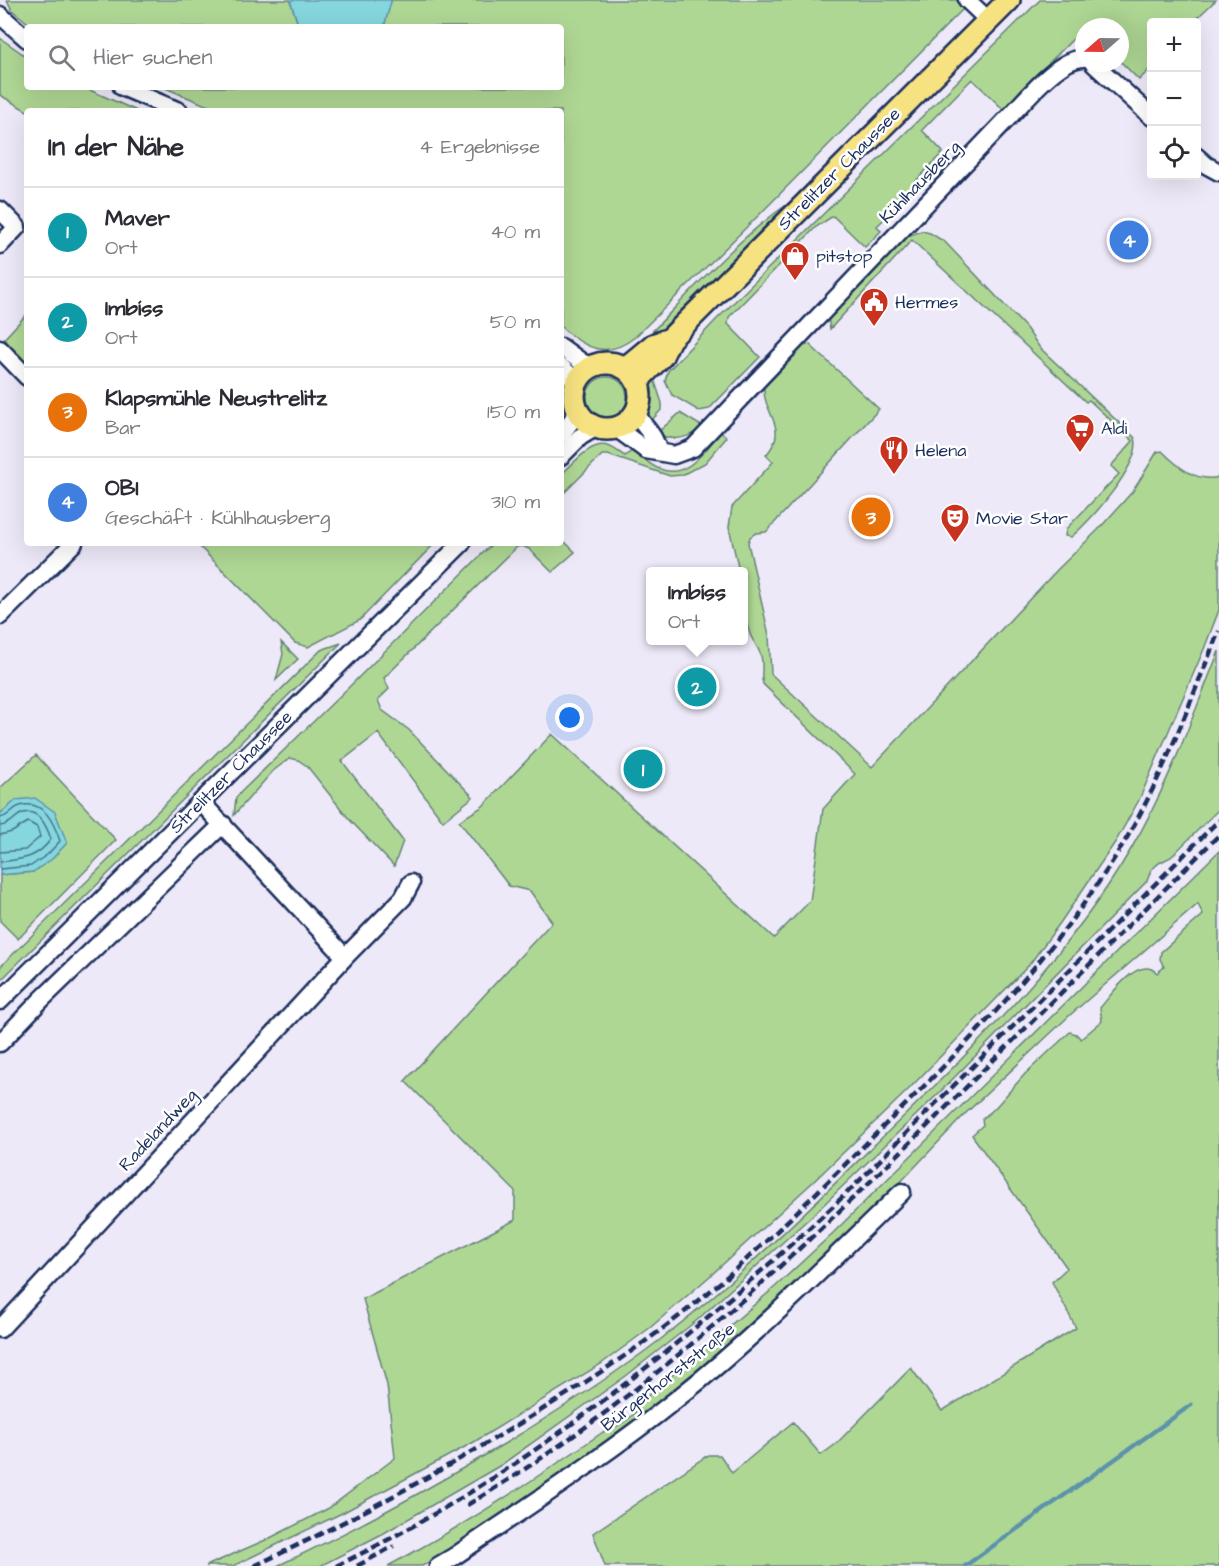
<!DOCTYPE html>
<html lang="de">
<meta charset="utf-8">
<style>
body{margin:0;font-family:"Architects Daughter",sans-serif;background:#f2f2f3;color:#2b2b33}
.controls{position:absolute;right:18px;top:18px;display:grid;overflow:hidden;border-radius:6px;box-shadow:0 6px 24px #0002}
.controls button{width:54px;height:54px;display:grid;place-items:center;padding:0;border:0;border-bottom:2px solid #e1e1e2;background:#fff;color:#2b2b33;font:30px sans-serif}
.compass{position:absolute;left:1075px;top:18px;width:54px;height:54px;border-radius:50%;background:#fff;box-shadow:0 6px 24px #0002;rotate:250deg}
.you{position:absolute;left:570px;top:718px;width:21px;height:21px;margin:-15px;border:4px solid #fff;border-radius:50%;background:#1a73e8;box-shadow:0 0 0 9px #1a73e833}
.badge{display:grid;place-items:center;width:39px;height:39px;border-radius:50%;background:#7c3aed;color:#fff;font-size:20px;font-weight:700}
.pin{position:absolute;translate:-50% -50%;border:3px solid #fff;box-shadow:0 2px 6px #0006}
.popup{position:absolute;left:646px;top:567px;width:102px;height:78px;box-sizing:border-box;display:grid;place-content:center;border-radius:6px;background:#fff;filter:drop-shadow(0 2px 4px #0005);font-size:20px;white-space:nowrap;color:#7c7c81}
.popup b{font-size:22px;color:#2b2b33}
.popup::after{content:'';position:absolute;left:50%;top:100%;margin-left:-12px;border:12px solid transparent;border-top-color:#fff}
.list{margin:0;padding:0;list-style:none}
h2{display:flex;justify-content:space-between;align-items:center;height:78px;margin:0;padding:0 24px;font-size:26px}
h2 small{font-size:20px;font-weight:400;color:#7c7c81}
.list li{display:grid;grid-template-columns:39px 1fr auto;gap:18px;align-items:center;box-sizing:border-box;height:90px;padding:0 24px;border-top:2px solid #e1e1e2}
.list b{display:block;font-size:22px;white-space:nowrap}
.list p{margin:0;font-size:20px;white-space:nowrap;color:#7c7c81}
.list em{font-size:20px;font-style:normal;color:#7c7c81}
.icon{flex:none;width:33px;height:33px;fill:none;stroke:currentColor;stroke-width:2;stroke-linecap:round;stroke-linejoin:round}
.map{position:relative;flex:none;width:1219px;height:1566px;overflow:hidden}
.search{position:absolute;background:#fff;box-shadow:0 6px 24px #0002;left:24px;top:24px;width:540px;height:66px;display:flex;align-items:center;gap:15px;box-sizing:border-box;padding:0 21px;border-radius:6px;color:#7c7c81;font-size:22px}
.panel{position:absolute;background:#fff;box-shadow:0 6px 24px #0002;left:24px;top:108px;width:540px;height:438px;border-radius:6px}
.map>svg:first-child{display:block}
.green{fill:#afd794;stroke:#658379;stroke-width:1.5}
.water{fill:#85d6dd;stroke:#5b93aa;stroke-width:1.5}
.lines{fill:none;stroke-linecap:round;stroke-linejoin:round}
.shore{stroke:#457291;stroke-width:1.5}
.stream{stroke:#5b93aa;stroke-width:4.5}
.minor-casing{stroke:#1b2f5e;stroke-width:21}
.major-casing{stroke:#1b2f5e;stroke-width:26}
.minor{stroke:#fff;stroke-width:16}
.major{stroke:#f7e281;stroke-width:21}
.rail{stroke:#1b2f5e;stroke-width:4.5;stroke-dasharray:9 4.5;stroke-linecap:butt}
.labels{text-anchor:middle;dominant-baseline:central;stroke-width:5;stroke-linejoin:round;paint-order:stroke}
.street-label{font-size:18px;fill:#1b2f5e;stroke:#fff}
.poi-label{font-size:18px;fill:#1b2f5e;stroke:#fff;text-anchor:start}
</style>
<div class="map">
<svg width="1219" height="1566" viewBox="0 0 1219 1566">
<rect width="100%" height="100%" fill="#eee9f8"/>
<filter id="ink" filterUnits="userSpaceOnUse"><feTurbulence type="fractalNoise" baseFrequency=".0167" numOctaves="2"/><feDisplacementMap in="SourceGraphic" scale="12" xChannelSelector="R" yChannelSelector="G"/><feConvolveMatrix kernelMatrix="1 2 1 2 8 2 1 2 1" color-interpolation-filters="sRGB"/></filter>
<g filter="url(#ink)">
<path class="green" d="M 7,0 L 290,0 L 299,27 L 33,27 L 12,10 Z
M 391,0 L 959,0 L 966,6 L 761,213 L 635,337 C 606,360 585,348 561,327 L 561,111 L 220,111 L 163,87 L 561,87 L 561,27 L 384,27 Z
M 1040,0 L 1216,0 L 1197,18 L 1199,21 L 1197,24 L 1152,22 L 1151,68 L 1139,80 L 1120,61 L 1120,27 L 1084,27 L 1084,35 L 1073,39 L 1003,109 L 972,79 L 922,130 L 943,152 L 915,182 L 915,189 L 877,226 L 881,231 L 865,247 L 833,216 L 816,227 L 729,317 L 728,324 L 760,357 L 709,409 L 699,411 L 672,395 L 665,381 L 668,371 L 715,321 Z
M 0,38 L 27,57 L 27,87 L 83,87 L 137,111 L 27,111 L 0,95 Z
M 789,203 L 643,348 L 643,341 C 689,294 734,241 789,203 Z
M 922,231 L 930,233 L 945,242 L 1026,328 L 1040,348 L 1135,438 C 1143,462 1090,522 1071,537 L 1065,536 L 1066,529 L 1119,474 L 1111,466 L 1133,441 L 1089,400 L 1086,402 L 912,240 L 830,329 L 828,317 L 898,244 L 907,236 Z
M 27,314 L 27,369 L 1,342 Z
M 809,344 L 879,409 L 766,532 L 756,533 L 750,537 L 748,543 L 769,635 L 771,674 L 872,767 L 1058,569 L 1098,530 L 1133,491 L 1157,452 L 1162,451 C 1177,466 1196,483 1219,477 L 1219,610 L 1204,649 L 1139,800 L 1116,841 L 1060,923 L 1029,965 L 907,1091 L 814,1181 L 710,1276 L 651,1327 L 601,1364 L 474,1442 L 344,1512 L 233,1566 L 206,1566 L 270,1538 L 329,1508 L 395,1458 L 387,1385 L 363,1299 L 515,1220 L 515,1191 L 405,1081 L 552,922 L 530,891 L 509,886 L 459,821 L 482,807 L 552,734 L 774,938 L 810,901 L 823,809 L 855,774 L 763,684 C 760,674 764,666 761,656 C 759,648 753,642 750,634 C 743,615 744,591 744,572 L 739,571 L 729,527 L 732,507 L 773,462 L 766,455 C 791,427 762,414 764,386 L 799,348 Z
M587 397a20 20 0 1 1 40 0a20 20 0 1 1-40 0Z
M 654,379 L 662,403 L 662,409 L 649,423 C 643,407 641,391 654,379 Z
M 680,413 L 703,427 C 689,438 673,443 657,433 Z
M 721,432 L 727,437 L 705,463 L 682,475 L 670,476 L 608,455 L 602,455 L 561,496 L 561,475 C 573,464 590,441 608,446 C 614,448 620,453 625,456 L 633,450 C 641,456 650,466 660,469 C 687,480 706,449 721,432 Z
M 561,538 L 575,552 L 552,572 L 529,549 L 522,546 L 517,547 L 384,678 L 389,689 L 378,700 L 382,710 L 409,730 L 473,797 L 443,821 L 378,733 L 342,761 L 403,841 L 394,866 L 349,819 L 307,766 L 298,760 L 290,758 L 273,771 L 234,815 L 236,798 L 241,792 L 349,687 L 493,543 L 561,543 Z
M 196,543 L 435,543 L 360,620 L 308,647 L 295,643 Z
M 281,642 L 298,659 L 276,680 L 283,654 Z
M 341,643 L 0,981 L 0,967 L 321,650 Z
M 1219,651 L 1219,809 L 1171,857 L 1159,863 L 1151,870 L 1147,881 L 939,1093 L 815,1213 L 696,1321 L 626,1376 L 501,1465 L 384,1533 L 320,1566 L 277,1566 C 357,1529 434,1486 509,1441 C 561,1409 613,1376 661,1339 C 746,1273 822,1196 900,1120 C 985,1037 1071,952 1131,849 C 1168,786 1192,718 1219,651 Z
M 36,755 L 116,840 L 18,939 L 0,921 L 0,875 L 33,872 L 16,800 L 0,814 L 0,788 Z
M 1219,851 L 1219,1566 L 605,1566 L 593,1533 L 708,1455 L 720,1455 L 732,1473 L 793,1422 L 821,1455 L 836,1444 L 911,1368 L 942,1411 L 1076,1328 L 1052,1282 L 1067,1268 L 972,1135 L 983,1125 L 982,1119 L 994,1109 L 1025,1074 L 1070,1032 L 1076,1034 L 1081,1039 L 1102,1021 L 1100,1008 C 1111,995 1139,954 1157,973 L 1164,967 L 1160,959 L 1161,952 L 1203,915 L 1198,904 L 1070,1015 L 966,1113 L 893,1190 L 812,1269 L 718,1356 L 661,1403 L 550,1484 L 453,1550 L 422,1566 L 388,1566 C 463,1526 533,1481 603,1432 C 620,1426 636,1417 643,1400 L 775,1287 L 833,1233 Z"/>
<path class="water" d="M 290,0 L 391,0 L 391,2 L 384,27 L 299,27 Z
M 35,798 L 55,812 L 67,843 L 52,859 L 33,872 L 0,875 L 0,814 L 16,800 Z"/>
<g class="lines">
<path class="shore" d="M 0,818 C 9,817 12,808 20,806 C 44,799 54,823 60,841 L 48,854 L 31,866 L 0,869
M 0,826 C 11,825 13,818 21,814 C 38,806 47,827 51,839 C 37,859 22,859 0,862
M 0,835 L 12,832 L 28,822 L 37,827 L 40,837 L 25,850 L 0,852"/>
<path class="stream" d="M 965,1566 L 1191,1405"/>
<g class="minor-casing">
<path id="minor" d="M 967,0 L 988,20
M 0,15 L 27,39
M 1093,63 L 1152,117
M 122,87 L 179,111
M 1196,156 L 1206,165 L 1219,172
M 0,210 L 17,227 L 0,245
M 561,347 L 583,363 L 593,366
M 0,349 L 27,377
M 561,367 L 571,376 L 575,385
M 636,412 C 643,428 655,433 658,451
M 616,428 L 646,450 L 674,455 L 693,448 L 1006,120 C 1024,102 1058,58 1084,58
M 561,434 L 573,419 L 576,408
M 561,456 L 580,437 L 595,428
M 0,616 L 74,543
M 201,802 L 345,957
M 0,1001 L 462,543
M 0,1043 L 41,1000 L 223,824
M 0,1329 L 345,957 L 403,898 L 411,883
M 438,1566 L 455,1556 C 530,1505 607,1455 678,1398 C 758,1335 829,1262 902,1192"/>
</g>
<g class="major-casing">
<path id="major" d="M574 396a33 33 0 1 1 66 0a33 33 0 1 1-66 0Z
M 622,367 L 630,364 L 653,345 L 670,339
M 638,385 L 642,376 L 662,356 L 670,339 L 1009,0"/>
</g>
<use href="#minor" class="minor"/>
<use href="#major" class="major"/>
<path class="rail" d="M 467,1505 C 635,1406 778,1272 917,1136 C 1018,1036 1118,936 1219,835
M 254,1566 C 346,1523 435,1475 522,1422 C 589,1381 655,1338 715,1287 C 778,1233 836,1173 895,1115 C 981,1030 1059,949 1122,846 C 1163,778 1189,704 1219,631
M 336,1566 C 516,1480 671,1354 818,1220 C 858,1184 895,1144 934,1105 C 1029,1011 1124,915 1219,820
M 357,1566 L 394,1546"/>
</g>
</g>
<defs>
<g id="shop-pin" transform="scale(1.5)"><path d="M0 17L-7.5 6A9.5 9.5 0 1 1 7.5 6Z" fill="#c8321e" stroke="#fff"/><path d="M-5-2.5h2.3a2.7 3.5 0 0 1 5.4 0H5L5.5 6h-11ZM-1.5-2.5h3a1.5 2.3 0 0 0-3 0Z" fill="#fff"/></g>
<g id="civic-pin" transform="scale(1.5)"><path d="M0 17L-7.5 6A9.5 9.5 0 1 1 7.5 6Z" fill="#c8321e" stroke="#fff"/><path d="M-.6-6.5H3V-4.5H.6V-3L4-1V1h2V6H-6V1h2V-1L-.6-3ZM-1.2 2.5V6h2.4V2.5Z" fill="#fff"/></g>
<g id="supermarket-pin" transform="scale(1.5)"><path d="M0 17L-7.5 6A9.5 9.5 0 1 1 7.5 6Z" fill="#c8321e" stroke="#fff"/><path d="M-6-5.5h2.5l.6 2H6L4.5 2H-2.5L-4.4-4H-6ZM-1.5 3.2a1.3 1.3 0 1 0 .1 0ZM3 3.2a1.3 1.3 0 1 0 .1 0Z" fill="#fff"/></g>
<g id="restaurant-pin" transform="scale(1.5)"><path d="M0 17L-7.5 6A9.5 9.5 0 1 1 7.5 6Z" fill="#c8321e" stroke="#fff"/><path d="M-5-6h1v4h1v-4h1v4h1v-4h1v5L-1.5 .5V6h-2V.5L-5-1ZM5-6V6H3V1.5H1.5Q1.5-4 5-6Z" fill="#fff"/></g>
<g id="theatre-pin" transform="scale(1.5)"><path d="M0 17L-7.5 6A9.5 9.5 0 1 1 7.5 6Z" fill="#c8321e" stroke="#fff"/><path d="M-5-5.5Q0-4 5-5.5V0Q5 5 0 6Q-5 5-5 0ZM-3.3-2.5H-1v1.5H-3.3ZM1-2.5H3.3v1.5H1ZM-2.8 1Q0 5.5 2.8 1Z" fill="#fff"/></g>
</defs>
<g fill-rule="evenodd">
<use href="#shop-pin" x="795" y="256"/>
<use href="#civic-pin" x="874" y="302"/>
<use href="#supermarket-pin" x="1080" y="428"/>
<use href="#restaurant-pin" x="894" y="450"/>
<use href="#theatre-pin" x="955" y="518"/>
</g>
<g class="labels">
<g class="street-label">
<text transform="translate(839 169) rotate(-45)">Strelitzer Chaussee</text>
<text transform="translate(920 182) rotate(-46)">Kühlhausberg</text>
<text transform="translate(231 772) rotate(-45)">Strelitzer Chaussee</text>
<text transform="translate(158 1130) rotate(-47)">Radelandweg</text>
<text transform="translate(668 1377) rotate(-38)">Bürgerhorststraße</text>
</g>
<g class="poi-label">
<text x="816" y="256">pitstop</text>
<text x="895" y="302">Hermes</text>
<text x="1101" y="428">Aldi</text>
<text x="915" y="450">Helena</text>
<text x="976" y="518">Movie Star</text>
</g>
</g>
</svg>
<div class="controls">
<button>+</button>
<button>−</button>
<button><svg class="icon" aria-label="locate" viewBox="0 0 24 24"><circle cx="12" cy="12" r="6"/><path d="M12 2v4M12 18v4M2 12h4M18 12h4"/></svg></button>
</div>
<svg class="compass" viewBox="-18 -18 36 36"><path d="M0-13l5 13h-10z" fill="#e53935"/><path d="M0 13l5-13h-10z" fill="#7c7c81"/></svg>
<div class="you"></div>
<div class="pin badge" style="left:643px;top:769px;background:#0f9aa8">1</div>
<div class="pin badge" style="left:697px;top:687px;background:#0f9aa8">2</div>
<div class="popup"><b>Imbíss</b>Ort</div>
<div class="pin badge" style="left:871px;top:517px;background:#e8710a">3</div>
<div class="pin badge" style="left:1129px;top:240px;background:#3f7fe0">4</div>
<div class="search"><svg class="icon" aria-label="search" viewBox="0 0 24 24"><circle cx="10" cy="10" r="6"/><path d="M15 15l6 6"/></svg>Hier suchen</div>
<section class="panel">
<h2>In der Nähe<small>4 Ergebnisse</small></h2>
<ul class="list">
<li><span class="badge" style="background:#0f9aa8">1</span><div><b>Maver</b><p>Ort</p></div><em>40 m</em></li>
<li><span class="badge" style="background:#0f9aa8">2</span><div><b>Imbíss</b><p>Ort</p></div><em>50 m</em></li>
<li><span class="badge" style="background:#e8710a">3</span><div><b>Klapsmühle Neustrelitz</b><p>Bar</p></div><em>150 m</em></li>
<li><span class="badge" style="background:#3f7fe0">4</span><div><b>OBI</b><p>Geschäft · Kühlhausberg</p></div><em>310 m</em></li>
</ul>
</section>
</div>
